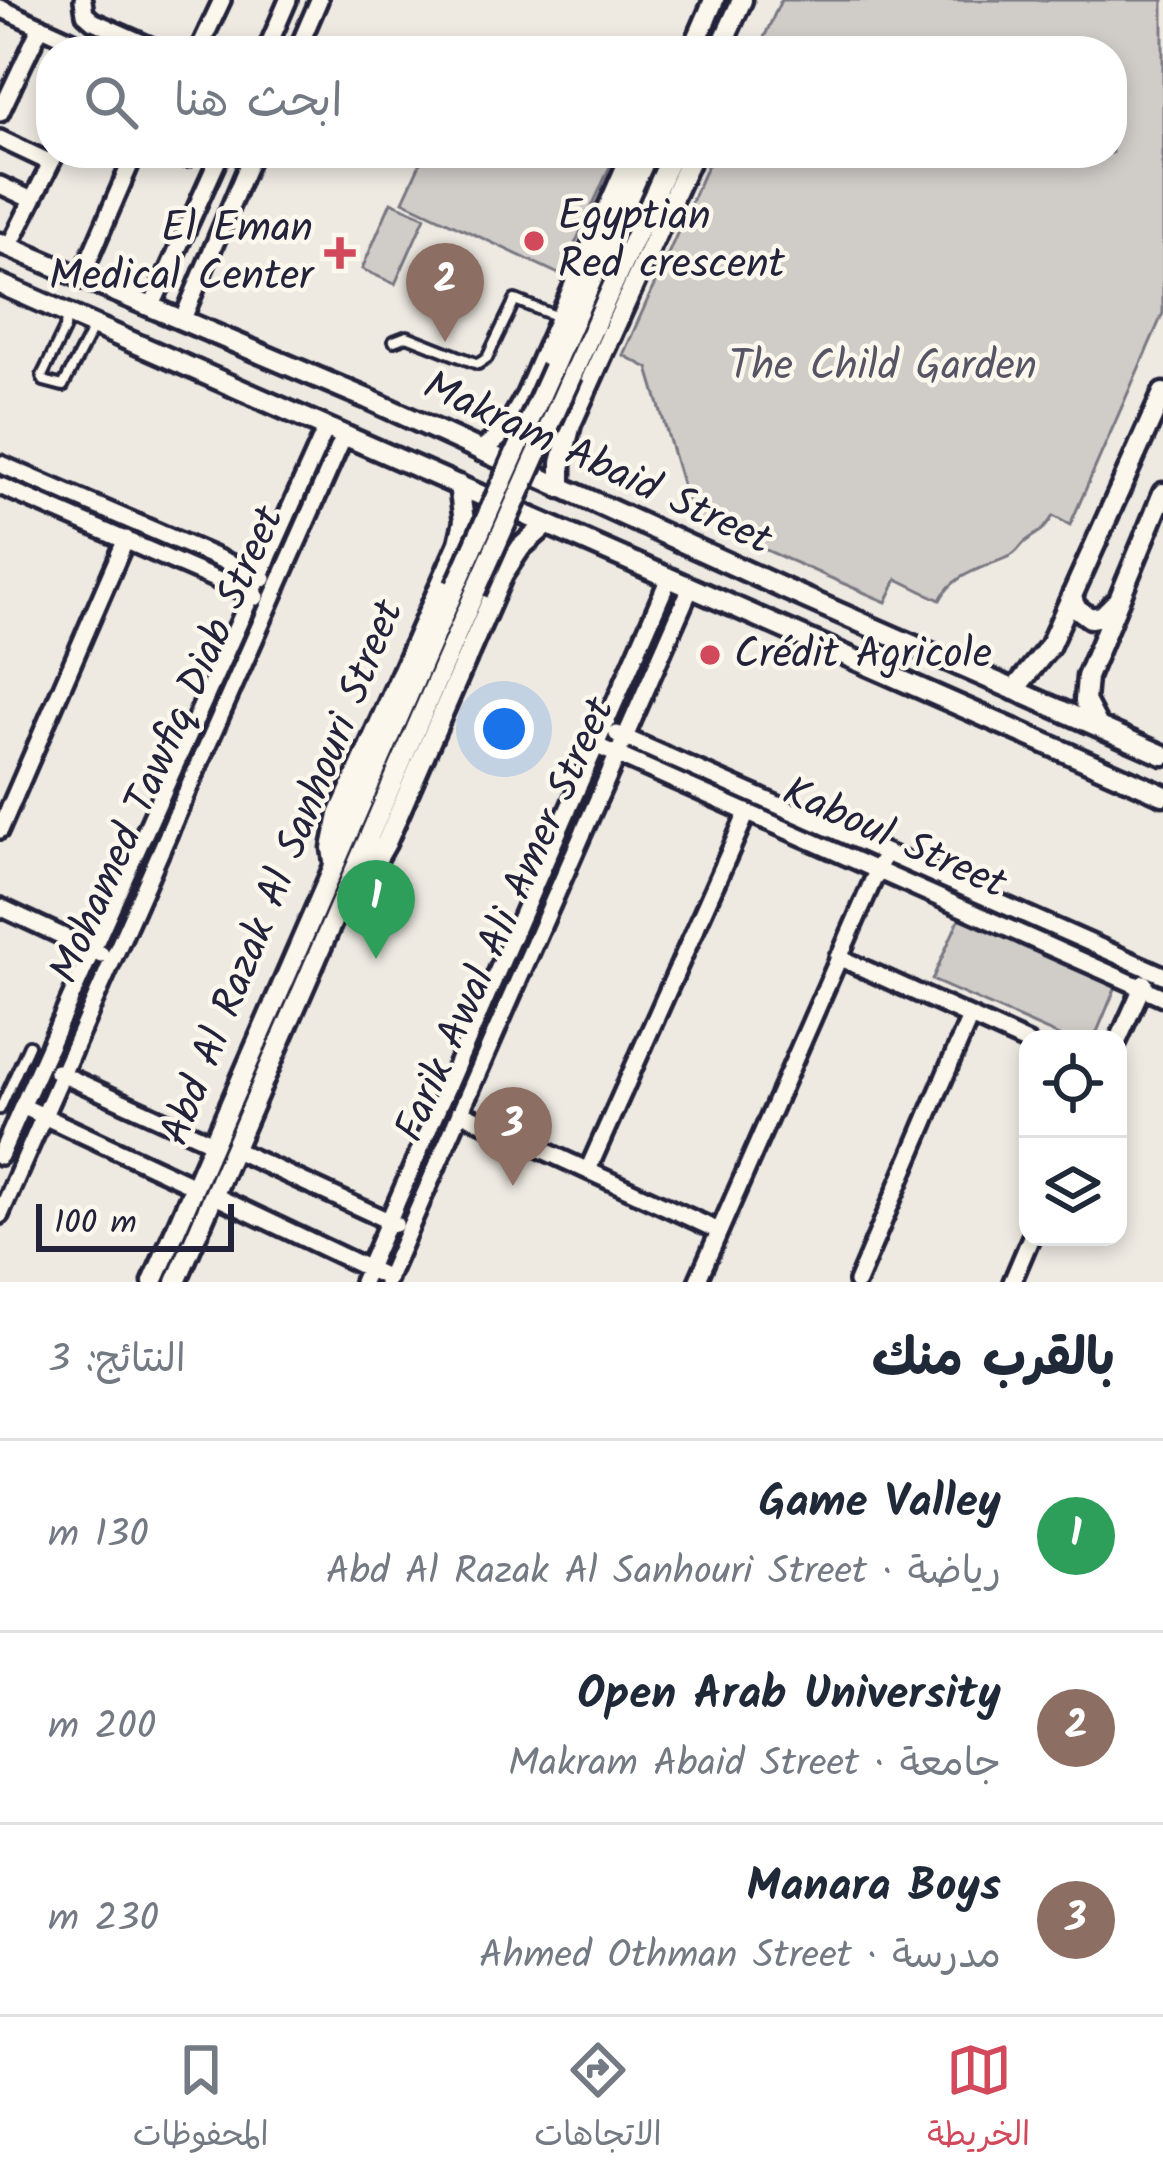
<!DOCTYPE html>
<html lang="ar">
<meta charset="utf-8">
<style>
body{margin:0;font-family:Kalam,"Playpen Sans Arabic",sans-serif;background:#f6f6f7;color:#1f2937;direction:rtl}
.controls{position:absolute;right:36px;bottom:36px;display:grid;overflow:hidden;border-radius:24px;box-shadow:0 6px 18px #0003}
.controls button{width:108px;height:108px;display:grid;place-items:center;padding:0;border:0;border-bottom:3px solid #e0e1e3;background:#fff;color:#1f2937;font:60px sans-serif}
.scale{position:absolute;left:36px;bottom:30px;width:198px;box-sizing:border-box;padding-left:12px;border:6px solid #22223b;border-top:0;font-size:33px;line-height:42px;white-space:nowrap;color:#22223b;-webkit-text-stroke:9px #fbf7ec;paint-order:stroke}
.you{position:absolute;left:504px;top:729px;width:42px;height:42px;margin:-30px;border:9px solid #fff;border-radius:50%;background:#1a73e8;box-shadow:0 0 0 18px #1a73e833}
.badge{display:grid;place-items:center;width:78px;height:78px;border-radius:50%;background:#d1495b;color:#fff;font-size:39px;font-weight:700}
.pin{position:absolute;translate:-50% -99px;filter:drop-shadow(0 3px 6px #0008)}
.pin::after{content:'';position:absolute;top:63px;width:42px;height:36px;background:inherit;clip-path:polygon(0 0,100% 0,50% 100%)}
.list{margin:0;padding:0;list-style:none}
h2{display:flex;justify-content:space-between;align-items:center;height:156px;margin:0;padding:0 48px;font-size:51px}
h2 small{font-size:39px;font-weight:400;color:#747a83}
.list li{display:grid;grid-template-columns:78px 1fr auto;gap:36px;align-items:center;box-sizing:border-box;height:192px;padding:0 48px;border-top:3px solid #e0e1e3}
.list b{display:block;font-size:45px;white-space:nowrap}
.list p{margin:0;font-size:39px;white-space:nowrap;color:#747a83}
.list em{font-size:39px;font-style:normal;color:#747a83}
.icon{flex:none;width:66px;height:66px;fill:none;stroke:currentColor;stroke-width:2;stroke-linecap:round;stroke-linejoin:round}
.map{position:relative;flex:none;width:1163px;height:1282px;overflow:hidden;direction:ltr}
.search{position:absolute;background:#fff;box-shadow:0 6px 18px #0003;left:36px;right:36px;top:36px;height:132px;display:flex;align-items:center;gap:30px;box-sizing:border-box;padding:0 42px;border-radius:48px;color:#747a83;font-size:45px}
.sheet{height:732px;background:#fff}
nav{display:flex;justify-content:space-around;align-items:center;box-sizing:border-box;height:168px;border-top:3px solid #e0e1e3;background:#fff;font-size:33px;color:#747a83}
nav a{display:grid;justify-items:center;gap:6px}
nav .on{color:#d1495b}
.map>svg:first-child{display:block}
.green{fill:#d0cdc9;stroke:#797882;stroke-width:3}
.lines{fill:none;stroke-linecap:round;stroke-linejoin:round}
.service-casing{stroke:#22223b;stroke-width:16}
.minor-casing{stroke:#22223b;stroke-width:24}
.tertiary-casing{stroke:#22223b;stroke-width:27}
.service{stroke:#fbf7ec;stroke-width:8}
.minor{stroke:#fbf7ec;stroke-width:15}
.tertiary{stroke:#fbf7ec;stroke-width:18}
.tertiary-bridge-casing{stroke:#22223b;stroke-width:27;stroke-linecap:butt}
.tertiary-bridge{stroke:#fbf7ec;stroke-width:18}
.poi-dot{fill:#d1495b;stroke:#fbf7ec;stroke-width:4.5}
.labels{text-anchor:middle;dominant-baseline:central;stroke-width:9;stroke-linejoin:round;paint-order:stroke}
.poi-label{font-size:42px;fill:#22223b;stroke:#fbf7ec;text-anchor:start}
.park-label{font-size:42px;fill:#565566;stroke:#fbf7ec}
.street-label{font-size:42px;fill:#22223b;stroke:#fbf7ec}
</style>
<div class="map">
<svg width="1163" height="1282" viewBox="0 0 1163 1282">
<rect width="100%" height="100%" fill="#eeeae2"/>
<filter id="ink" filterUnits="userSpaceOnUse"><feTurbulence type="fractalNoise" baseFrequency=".00833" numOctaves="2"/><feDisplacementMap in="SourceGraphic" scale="24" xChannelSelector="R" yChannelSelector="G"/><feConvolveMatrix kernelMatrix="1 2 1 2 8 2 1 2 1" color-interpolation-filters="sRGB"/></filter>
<g filter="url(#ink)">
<path class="green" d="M 781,0 L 1163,0 L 1163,313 L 1070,525 L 1053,516 C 1042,534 1040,530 1025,542 C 1020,546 1018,552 1012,555 C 986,568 954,572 940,600 L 897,579 L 886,602 L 681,513 L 687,500 L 648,368 L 623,355 L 713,153 L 1112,153 L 1112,51 L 758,51 Z
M 425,153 L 616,153 L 561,275 L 403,201 Z
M 391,202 L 425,217 L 395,284 L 362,269 Z
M 964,908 L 1120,977 L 1094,1039 L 1066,1039 L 932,980 Z"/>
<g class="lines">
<g class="service-casing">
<path id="service" d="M 66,315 L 65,328 L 42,376 L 44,381 L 63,386 L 93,328
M 394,341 L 407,336 L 478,364 L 487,358 L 515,300 L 558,317
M 0,1109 L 29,1045"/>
</g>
<g class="minor-casing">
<path id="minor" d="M 83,0 L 85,14 L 93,21 L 161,51
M 0,8 L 95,51
M 198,51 L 222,0
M 266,51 L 288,0
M 297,51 L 319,0
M 0,113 L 41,26
M 0,139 L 51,163
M 175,153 L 186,158
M 0,185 L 32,200
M 9,247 L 56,153
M 81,278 L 135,153
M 151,308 L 221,153
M 182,321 L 253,153
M 0,464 L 264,578
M 0,486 L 256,597
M 617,734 L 1163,975
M 597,746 L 1163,997
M 0,830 L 126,539
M 0,907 L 101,954
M 838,957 L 1028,1043
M 1118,1041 L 1144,983
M 57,1072 L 213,1143
M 22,1106 L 194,1186
M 460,1112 L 719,1231
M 235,1150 L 395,1224
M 0,1156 L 326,428
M 588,1170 L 747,813
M 215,1196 L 388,1278
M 0,1215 L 344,436
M 362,1282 L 669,578
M 386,1282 L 691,587
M 697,1282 L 881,862
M 857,1282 L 970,1017
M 1012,1282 L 1031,1237"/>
</g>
<g class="tertiary-casing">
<path id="tertiary" d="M 692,51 L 714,0
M 719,51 L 742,0
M 0,243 L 368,399 L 787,590 L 1163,755
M 0,284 L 1163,795
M 553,368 L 648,153
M 572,375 L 673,153
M 481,451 L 506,431 L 526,396 L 632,153
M 561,488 L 561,463 L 571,424 L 693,153
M 1072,595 L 1075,607 L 1090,618 L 1102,616 L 1114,604
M 1014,690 L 1049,647 L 1163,393
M 1098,726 L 1085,701 L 1087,677 L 1163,493
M 334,862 L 332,848 L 339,815 L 459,543 L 464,521 L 459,485
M 356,875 L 378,857 L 386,843 L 503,574 L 521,547 L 546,525
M 153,1282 L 456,586
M 176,1282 L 475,592"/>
</g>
<use href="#service" class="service"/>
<use href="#minor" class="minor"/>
<use href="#tertiary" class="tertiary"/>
<g class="tertiary-bridge-casing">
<path id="tertiary-bridge" d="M 456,586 L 553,368
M 475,592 L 572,375"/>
</g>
<use href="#tertiary-bridge" class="tertiary-bridge"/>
</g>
</g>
<g class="poi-dot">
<circle cx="534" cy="241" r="12"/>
<path d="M334 235h12v12h12v12h-12v12h-12v-12h-12v-12h12z"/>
<circle cx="710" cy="655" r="12"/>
</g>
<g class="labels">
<g class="poi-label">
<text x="558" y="217">Egyptian<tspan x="558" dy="48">Red crescent</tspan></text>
<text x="313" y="229" text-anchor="end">El Eman<tspan x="313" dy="48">Medical Center</tspan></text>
<text x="734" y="655">Crédit Agricole</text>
</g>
<g class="park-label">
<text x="883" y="367">The Child Garden</text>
</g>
<g class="street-label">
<text transform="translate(597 464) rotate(25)">Makram Abaid Street</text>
<text transform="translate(168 745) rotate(-66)">Mohamed Tawfiq Diab Street</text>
<text transform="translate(894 839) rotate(24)">Kaboul Street</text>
<text transform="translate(283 873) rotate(-68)">Abd Al Razak Al Sanhouri Street</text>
<text transform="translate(506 920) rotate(-66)">Farik Awal Ali Amer Street</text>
</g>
</g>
</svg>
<div class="controls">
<button><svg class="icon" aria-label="locate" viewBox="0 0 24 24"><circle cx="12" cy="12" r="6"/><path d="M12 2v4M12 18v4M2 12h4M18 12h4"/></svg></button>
<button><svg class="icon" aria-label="layers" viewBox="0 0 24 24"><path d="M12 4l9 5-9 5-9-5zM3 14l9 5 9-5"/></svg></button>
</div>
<div class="scale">100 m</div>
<div class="you"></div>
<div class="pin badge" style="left:376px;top:959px;background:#2e9e5b">1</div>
<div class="pin badge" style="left:445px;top:342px;background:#8d6e63">2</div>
<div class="pin badge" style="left:513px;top:1186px;background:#8d6e63">3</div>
<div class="search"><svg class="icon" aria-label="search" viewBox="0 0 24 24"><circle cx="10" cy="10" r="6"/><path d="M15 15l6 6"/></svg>ابحث هنا</div>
</div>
<section class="sheet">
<h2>بالقرب منك<small>النتائج: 3</small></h2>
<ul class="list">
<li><span class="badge" style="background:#2e9e5b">1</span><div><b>Game Valley</b><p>رياضة · Abd Al Razak Al Sanhouri Street</p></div><em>130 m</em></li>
<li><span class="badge" style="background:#8d6e63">2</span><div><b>Open Arab University</b><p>جامعة · Makram Abaid Street</p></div><em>200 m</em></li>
<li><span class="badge" style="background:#8d6e63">3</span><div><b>Manara Boys</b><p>مدرسة · Ahmed Othman Street</p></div><em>230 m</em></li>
</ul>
</section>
<nav>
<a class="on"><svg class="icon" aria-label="map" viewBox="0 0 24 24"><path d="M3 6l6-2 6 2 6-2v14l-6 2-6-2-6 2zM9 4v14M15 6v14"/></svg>الخريطة</a>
<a><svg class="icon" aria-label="directions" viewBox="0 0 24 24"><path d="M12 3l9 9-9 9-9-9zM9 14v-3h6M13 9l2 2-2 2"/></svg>الاتجاهات</a>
<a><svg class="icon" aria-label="saved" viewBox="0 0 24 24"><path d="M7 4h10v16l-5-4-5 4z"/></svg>المحفوظات</a>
</nav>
